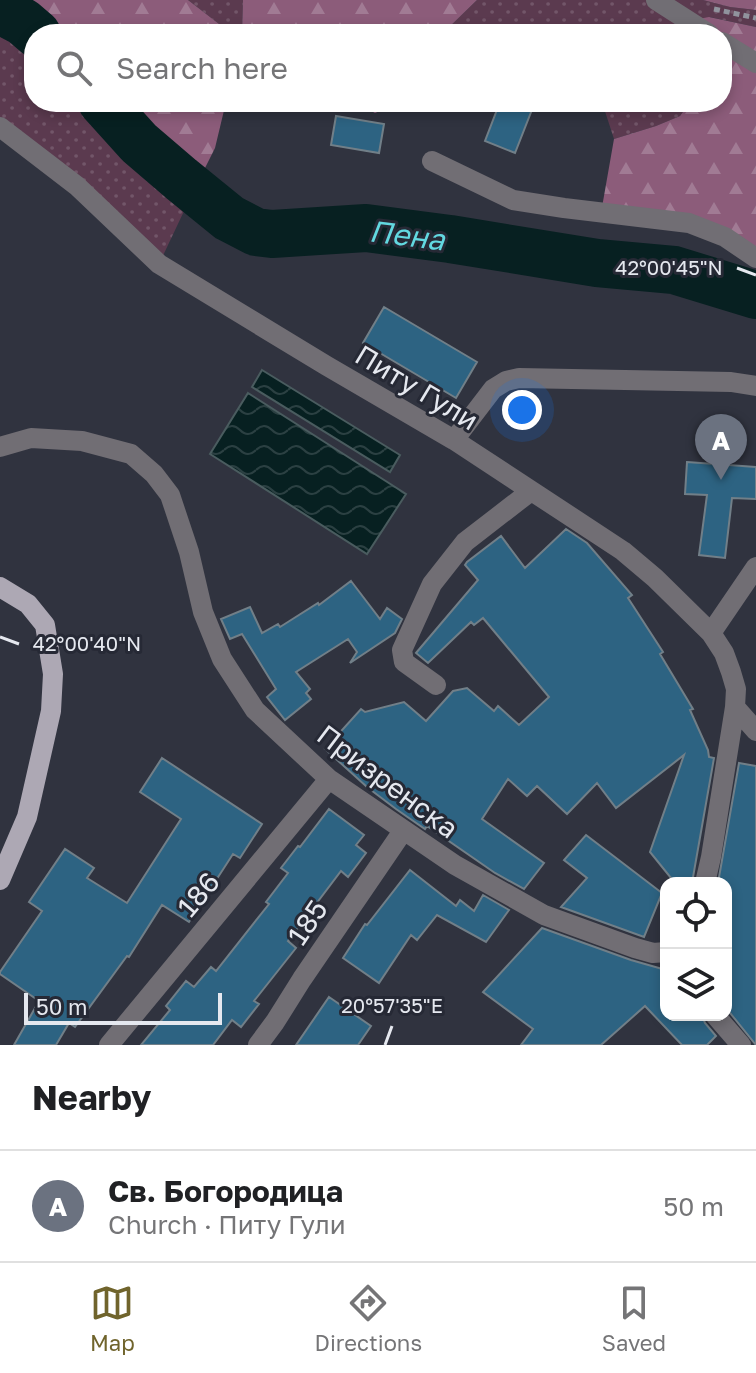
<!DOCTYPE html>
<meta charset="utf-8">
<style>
body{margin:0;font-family:"Golos Text",sans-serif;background:#f6f6f6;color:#202124}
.controls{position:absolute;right:24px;bottom:24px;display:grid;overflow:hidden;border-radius:16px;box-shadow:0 4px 12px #0003}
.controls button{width:72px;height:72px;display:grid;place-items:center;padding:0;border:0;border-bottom:2px solid #e0e0e0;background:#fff;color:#202124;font:40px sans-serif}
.scale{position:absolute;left:24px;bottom:20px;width:198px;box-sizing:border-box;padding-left:8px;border:4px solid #e5e8ef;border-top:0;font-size:22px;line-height:28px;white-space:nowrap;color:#e5e8ef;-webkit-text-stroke:6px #262935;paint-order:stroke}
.you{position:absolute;left:522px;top:410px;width:28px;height:28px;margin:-20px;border:6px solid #fff;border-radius:50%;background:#1a73e8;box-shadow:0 0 0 12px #1a73e833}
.badge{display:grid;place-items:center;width:52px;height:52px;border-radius:50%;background:#70642c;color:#fff;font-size:26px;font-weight:700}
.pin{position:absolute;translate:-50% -66px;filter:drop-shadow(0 2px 4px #0008)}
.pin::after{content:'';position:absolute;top:42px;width:28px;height:24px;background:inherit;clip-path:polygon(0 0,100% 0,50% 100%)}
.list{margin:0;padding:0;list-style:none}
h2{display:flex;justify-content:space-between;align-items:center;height:104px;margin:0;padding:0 32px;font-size:34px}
h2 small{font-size:26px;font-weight:400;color:#757577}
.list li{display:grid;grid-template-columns:52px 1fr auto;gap:24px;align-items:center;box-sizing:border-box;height:112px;padding:0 32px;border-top:2px solid #e0e0e0}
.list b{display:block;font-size:30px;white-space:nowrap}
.list p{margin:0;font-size:26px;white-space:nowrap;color:#757577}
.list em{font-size:26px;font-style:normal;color:#757577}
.icon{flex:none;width:44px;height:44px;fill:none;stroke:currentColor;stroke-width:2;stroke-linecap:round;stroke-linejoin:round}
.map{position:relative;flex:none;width:756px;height:1045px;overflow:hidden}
.search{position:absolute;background:#fff;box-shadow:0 4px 12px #0003;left:24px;right:24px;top:24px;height:88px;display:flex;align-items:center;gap:20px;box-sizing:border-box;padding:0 28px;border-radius:32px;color:#757577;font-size:30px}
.sheet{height:216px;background:#fff}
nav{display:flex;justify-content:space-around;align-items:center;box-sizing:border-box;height:112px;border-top:2px solid #e0e0e0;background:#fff;font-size:22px;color:#757577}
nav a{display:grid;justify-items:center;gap:4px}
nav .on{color:#70642c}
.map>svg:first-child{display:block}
.grass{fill:url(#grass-dots)}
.forest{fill:url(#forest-firs)}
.water{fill:url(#water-waves);stroke:#4a5c5f;stroke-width:2}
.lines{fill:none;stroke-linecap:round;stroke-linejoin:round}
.river{stroke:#072021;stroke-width:48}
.building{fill:#2d6382;stroke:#717f88;stroke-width:2}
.path{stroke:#90939d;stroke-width:5;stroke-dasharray:6 4;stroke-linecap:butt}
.minor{stroke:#716e74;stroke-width:20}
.major{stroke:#ada8b4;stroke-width:20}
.ticks{fill:none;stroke:#e5e8ef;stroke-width:3}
.labels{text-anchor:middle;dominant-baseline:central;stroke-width:6;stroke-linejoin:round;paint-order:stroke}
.street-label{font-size:28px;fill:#e5e8ef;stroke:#262935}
.water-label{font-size:30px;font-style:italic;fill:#62d8e0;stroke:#262935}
.ticks-label{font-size:20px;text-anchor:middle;fill:#e5e8ef;stroke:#262935;stroke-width:6;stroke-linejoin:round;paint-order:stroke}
</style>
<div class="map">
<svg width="756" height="1045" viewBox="0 0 756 1045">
<defs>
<pattern id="grass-dots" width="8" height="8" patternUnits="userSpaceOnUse" patternTransform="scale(2)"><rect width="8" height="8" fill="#5b3a4f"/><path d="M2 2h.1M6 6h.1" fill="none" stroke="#725669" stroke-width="1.8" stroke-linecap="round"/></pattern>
<pattern id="forest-firs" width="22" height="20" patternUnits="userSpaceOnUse" patternTransform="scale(2)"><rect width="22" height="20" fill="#8c5c7a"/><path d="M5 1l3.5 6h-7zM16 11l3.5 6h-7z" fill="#a17b94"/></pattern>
<pattern id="water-waves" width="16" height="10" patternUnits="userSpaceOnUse" patternTransform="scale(2)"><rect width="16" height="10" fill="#072021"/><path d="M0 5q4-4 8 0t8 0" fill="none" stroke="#2b4042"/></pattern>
</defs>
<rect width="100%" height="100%" fill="#30333f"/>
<path class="grass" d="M 188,0 L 243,0 L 242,34 L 232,34 Z
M 477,0 L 703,0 L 730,7 L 756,10 L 756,27 L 710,17 L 709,34 L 442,34 Z
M 0,10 L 23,22 L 37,34 L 34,34 L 34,102 L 102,102 L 139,143 L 194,190 L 159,264 L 0,127 Z
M 602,102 L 690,102 L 680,116 L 656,126 L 614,139 Z"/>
<path class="forest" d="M 9,0 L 188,0 L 232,34 L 54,34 L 21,6 Z
M 243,0 L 477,0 L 442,34 L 242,34 Z
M 703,0 L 756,0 L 756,10 L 730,7 Z
M 709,17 L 756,27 L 756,254 L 725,237 L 601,213 L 614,139 L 656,126 L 680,116 L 690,102 L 722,102 L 722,58 L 730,47 L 688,21 Z
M 128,102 L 226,102 L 215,148 L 202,174 Z
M 354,102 L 401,102 L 375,113 Z"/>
<path class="water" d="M 262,370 L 400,455 L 390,472 L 252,387 Z
M 248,393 L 406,494 L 367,554 L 210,454 Z"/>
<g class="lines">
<path class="river" d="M 0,10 L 23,22 L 37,34
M 102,102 L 139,143 L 181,179 L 229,218 L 256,232 L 272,234 L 366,228 L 450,239 L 597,263 L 674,270 L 756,295"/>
</g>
<path class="building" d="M 500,102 L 535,102 L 515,153 L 485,141 Z
M 336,116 L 384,124 L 379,153 L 331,145 Z
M 384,307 L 477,362 L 456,398 L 363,343 Z
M 687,462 L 756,467 L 756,499 L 732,498 L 725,558 L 699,555 L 707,495 L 685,494 Z
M 566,529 L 587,543 L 632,595 L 628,598 L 663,652 L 660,654 L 693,709 L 690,710 L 708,750 L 709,757 L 714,758 L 692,883 L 675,883 L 650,852 L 684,755 L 616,808 L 597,783 L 567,814 L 537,786 L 527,796 L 508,779 L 482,819 L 544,863 L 524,889 L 495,873 L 427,826 L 425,829 L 396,809 L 367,787 L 325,749 L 361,709 L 365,712 L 404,702 L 426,721 L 453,691 L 467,688 L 494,711 L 498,706 L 519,725 L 549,697 L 483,618 L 474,625 L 471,622 L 428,663 L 416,653 L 478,580 L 465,565 L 467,562 L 501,536 L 525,568 Z
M 351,581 L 380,619 L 387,608 L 402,619 L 395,633 L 350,663 L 357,652 L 348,639 L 296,672 L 310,689 L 306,693 L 311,699 L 285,720 L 267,697 L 276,689 L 242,634 L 230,639 L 221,619 L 250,607 L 262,633 L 278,624 L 280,627 L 318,603 L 319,605 Z
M 162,758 L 262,824 L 240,858 L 233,854 L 189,922 L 162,905 L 129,957 L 127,956 L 75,1027 L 69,1023 L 56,1045 L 14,1045 L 39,1001 L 0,974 L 0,972 L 42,911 L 29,902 L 65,849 L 94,868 L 87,878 L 127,903 L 181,819 L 140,792 Z
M 739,763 L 756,766 L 756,1045 L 726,1008 L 726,883 L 718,883 Z
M 329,809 L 364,835 L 356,845 L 366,853 L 348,877 L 341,871 L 288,941 L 296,948 L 254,1001 L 259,1004 L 241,1027 L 232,1020 L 213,1045 L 141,1045 L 170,1010 L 166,1006 L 186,981 L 194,987 L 211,967 L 216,971 L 269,904 L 266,902 L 288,873 L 281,868 L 298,846 L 300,847 Z
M 586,835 L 662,893 L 644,937 L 561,907 L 587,878 L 564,860 Z
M 410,870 L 456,906 L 460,900 L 474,911 L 483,895 L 509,910 L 486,942 L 437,915 L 417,940 L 411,935 L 379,983 L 343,958 L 365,924 L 367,925 Z
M 542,928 L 631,960 L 666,970 L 666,1015 L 702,1015 L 705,1023 L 716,1036 L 707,1045 L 682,1045 L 645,1006 L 601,1045 L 521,1045 L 533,1029 L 483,992 Z
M 329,997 L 371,1026 L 358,1045 L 296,1045 Z"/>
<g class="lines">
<path class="path" d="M 714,9 L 756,18"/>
<path class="minor" d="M 656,0 L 709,34
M 722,42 L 756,63
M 0,127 L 77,186 L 159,264 L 327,366 L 454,440 L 623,551 L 655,578 L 711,633 L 724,653 L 731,672 L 736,689 L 735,707 L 711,857 L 705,883
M 432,161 L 513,200 L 564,208 L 689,223 L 725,237 L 756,258
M 454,440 L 493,389 L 506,381 L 519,378 L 731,382 L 756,386
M 0,447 L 31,438 L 82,441 L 131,454 L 154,474 L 170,495 L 189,552 L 203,612 L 222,659 L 255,710 L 329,779 L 455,865 L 544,915 L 635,948 L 653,953 L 666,952
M 711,633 L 756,567
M 436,685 L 404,662 L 402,650 L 432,584 L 465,542 L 531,491
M 735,707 L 756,731
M 715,1015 L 741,1045
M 109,1045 L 329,779
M 258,1045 L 275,1022 L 302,979 L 403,831"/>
<path class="major" d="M 0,587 L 28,604 L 45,625 L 53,674 L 51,711 L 27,817 L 0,880"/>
</g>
<path class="ticks" d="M 737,268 L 756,275M 0,637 L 19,644M 385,1045 L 392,1026"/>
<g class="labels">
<g class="street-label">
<text transform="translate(417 387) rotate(31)">Питу Гули</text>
<text transform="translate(388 781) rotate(37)">Призренска</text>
<text transform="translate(198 894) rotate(-50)">186</text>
<text transform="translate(307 922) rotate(-56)">185</text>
</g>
<g class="water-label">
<text transform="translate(407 235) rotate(7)">Пена</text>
</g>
</g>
<g class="ticks-label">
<text x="669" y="275">42°00'45"N</text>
<text x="87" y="651">42°00'40"N</text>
<text x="392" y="1013">20°57'35"E</text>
</g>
</svg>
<div class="controls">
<button><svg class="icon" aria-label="locate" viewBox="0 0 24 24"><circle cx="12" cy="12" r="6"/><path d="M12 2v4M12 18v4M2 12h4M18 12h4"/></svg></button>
<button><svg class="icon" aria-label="layers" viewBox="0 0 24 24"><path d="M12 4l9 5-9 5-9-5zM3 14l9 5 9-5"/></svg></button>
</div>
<div class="scale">50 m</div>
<div class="you"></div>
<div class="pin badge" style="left:721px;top:480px;background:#6b7280">A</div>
<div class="search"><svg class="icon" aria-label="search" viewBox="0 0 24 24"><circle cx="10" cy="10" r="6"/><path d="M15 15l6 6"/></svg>Search here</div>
</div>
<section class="sheet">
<h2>Nearby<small></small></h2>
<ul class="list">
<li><span class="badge" style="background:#6b7280">A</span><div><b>Св. Богородица</b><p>Church · Питу Гули</p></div><em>50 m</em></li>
</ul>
</section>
<nav>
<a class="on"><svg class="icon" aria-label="map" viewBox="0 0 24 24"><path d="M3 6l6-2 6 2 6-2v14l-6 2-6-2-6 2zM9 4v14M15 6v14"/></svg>Map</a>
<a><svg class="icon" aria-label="directions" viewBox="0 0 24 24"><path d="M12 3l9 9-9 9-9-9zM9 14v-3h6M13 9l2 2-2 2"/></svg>Directions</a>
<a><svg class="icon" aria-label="saved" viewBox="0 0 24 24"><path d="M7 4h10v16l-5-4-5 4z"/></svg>Saved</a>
</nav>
